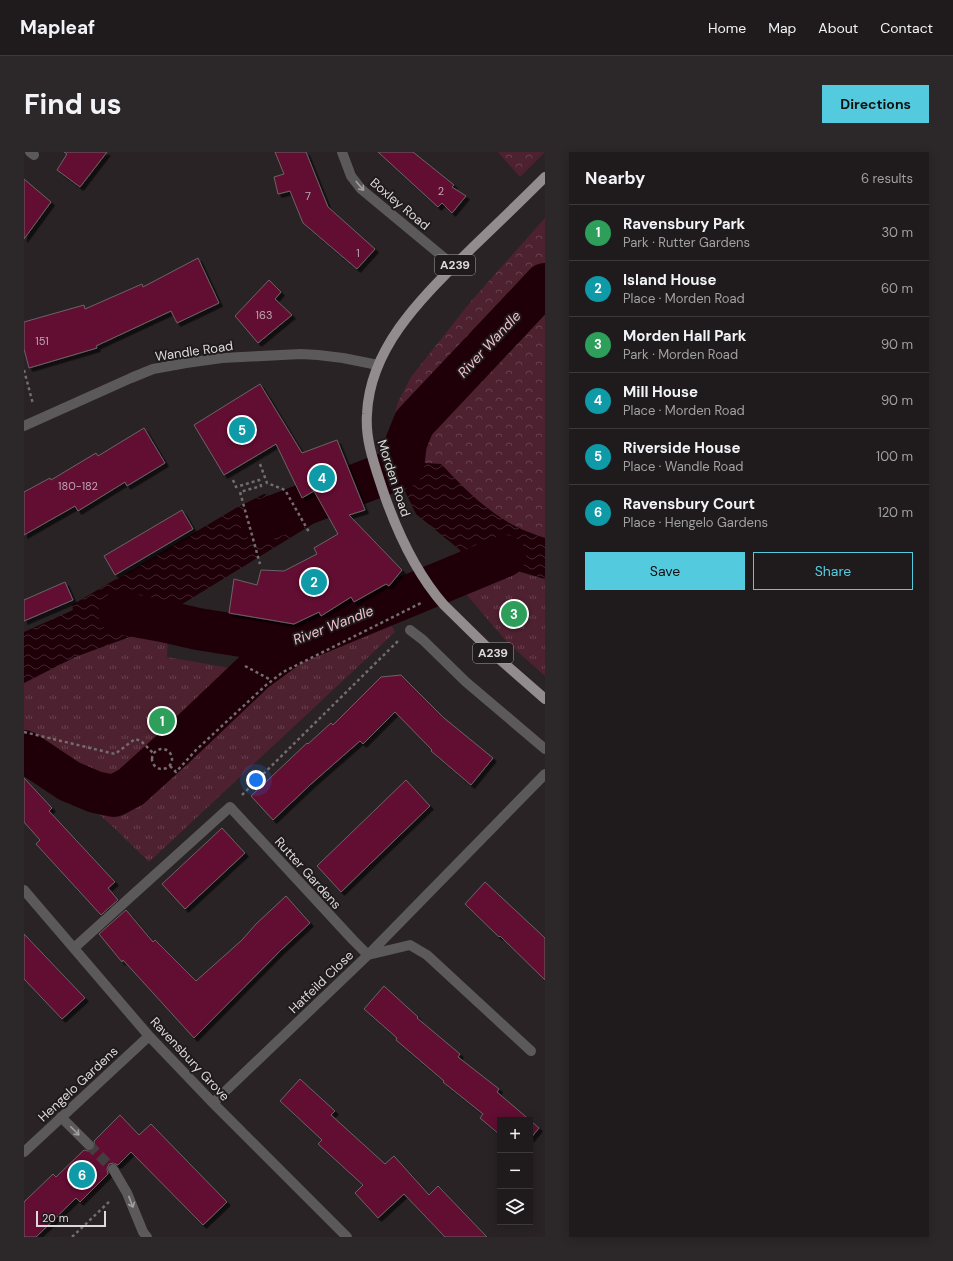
<!DOCTYPE html>
<meta charset="utf-8">
<style>
body{margin:0;font-family:"DM Sans",sans-serif;background:#2c2729;color:#f1f3f6}
.controls{position:absolute;right:12px;bottom:12px;display:grid;overflow:hidden;border-radius:0px;box-shadow:0 2px 10px #0003}
.controls button{width:36px;height:36px;display:grid;place-items:center;padding:0;border:0;border-bottom:1px solid #3c383b;background:#1f1a1c;color:#f1f3f6;font:20px sans-serif}
.scale{position:absolute;left:12px;bottom:10px;width:70px;box-sizing:border-box;padding-left:4px;border:2px solid #ddd9da;border-top:0;font-size:11px;line-height:14px;white-space:nowrap;color:#ddd9da;-webkit-text-stroke:3px #1f1a1b;paint-order:stroke}
.you{position:absolute;left:232px;top:628px;width:14px;height:14px;margin:-10px;border:3px solid #fff;border-radius:50%;background:#1a73e8;box-shadow:0 0 0 6px #1a73e833}
.badge{display:grid;place-items:center;width:26px;height:26px;border-radius:50%;background:#54cade;color:#fff;font-size:13px;font-weight:700}
.pin{position:absolute;translate:-50% -50%;border:2px solid #fff;box-shadow:0 1px 4px #0006}
.list{margin:0;padding:0;list-style:none}
h2{display:flex;justify-content:space-between;align-items:center;height:52px;margin:0;padding:0 16px;font-size:17px}
h2 small{font-size:13px;font-weight:400;color:#a1a1a3}
.list li{display:grid;grid-template-columns:26px 1fr auto;gap:12px;align-items:center;box-sizing:border-box;height:56px;padding:0 16px;border-top:1px solid #3c383b}
.list b{display:block;font-size:15px;white-space:nowrap}
.list p{margin:0;font-size:13px;white-space:nowrap;color:#a1a1a3}
.list em{font-size:13px;font-style:normal;color:#a1a1a3}
.actions{display:flex;gap:8px;padding:12px 16px}
.actions a{flex:1;padding:9px 0;border:1px solid #54cade;border-radius:0px;text-align:center;font-size:14px;color:#54cade}
.actions .main{background:#54cade;color:#111}
.icon{flex:none;width:22px;height:22px;fill:none;stroke:currentColor;stroke-width:2;stroke-linecap:round;stroke-linejoin:round}
.map{position:relative;flex:none;width:521px;height:1085px;overflow:hidden;border-radius:0px}
header{display:flex;align-items:center;gap:24px;box-sizing:border-box;height:56px;padding:0 20px;background:#1f1a1c;border-bottom:1px solid #3c383b}
header strong{font-size:19px}
nav{display:flex;gap:22px;margin-inline-start:auto;font-size:14px}
.intro{display:flex;align-items:center;justify-content:space-between;box-sizing:border-box;height:96px;padding:0 24px}
h1{margin:0;font-size:28px}
.button{padding:10px 18px;border-radius:0px;background:#54cade;color:#111;font-size:14px;font-weight:700}
main{display:flex;gap:24px;padding:0 24px}
aside{flex:1;background:#1f1a1c;border-radius:0px;box-shadow:0 2px 10px #0003}
.map>svg:first-child{display:block}
.forest{fill:url(#forest-crowns)}
.park{fill:url(#park-tufts)}
.water{fill:url(#water-waves)}
.lines{fill:none;stroke-linecap:round;stroke-linejoin:round}
.river{stroke:#1f0009;stroke-width:42}
.building{fill:#621033;stroke:#6a6365;filter:url(#shadow)}
.minor-tunnel{stroke:#443e40;stroke-width:10;stroke-dasharray:10 5;stroke-linecap:butt}
.path{stroke:#726d6f;stroke-width:2.5;stroke-dasharray:3 3;stroke-linecap:butt}
.minor{stroke:#5c595a;stroke-width:10}
.major{stroke:#928c8e;stroke-width:10}
.oneway{stroke:#a39fa0}
.labels{text-anchor:middle;dominant-baseline:central;stroke-width:4;stroke-linejoin:round;paint-order:stroke}
.number-label{font-size:11px;fill:#bea7b0}
.shield{fill:#1f1a1b;stroke:#a4a0a1;stroke-width:1}
.shield-label{font-size:12px;font-weight:bold;fill:#ddd9da}
.street-label{font-size:13px;fill:#ddd9da;stroke:#1f1a1b}
.water-label{font-size:14px;font-style:italic;fill:#f1c0cd;stroke:#1f1a1b}
</style>
<header>
<strong>Mapleaf</strong>
<nav><a>Home</a><a>Map</a><a>About</a><a>Contact</a></nav>
</header>
<div class="intro"><h1>Find us</h1><a class="button">Directions</a></div>
<main>
<div class="map">
<svg width="521" height="1085" viewBox="0 0 521 1085">
<defs>
<pattern id="forest-crowns" width="20" height="18" patternUnits="userSpaceOnUse"><rect width="20" height="18" fill="#4e2130"/><path d="M2 6a3 3 0 1 1 6 0M12 15a3 3 0 1 1 6 0" fill="none" stroke="#67414d"/></pattern>
<pattern id="park-tufts" width="24" height="20" patternUnits="userSpaceOnUse"><rect width="24" height="20" fill="#4e2130"/><path d="M3 7l-1-3M5 7V3M7 7l1-3M15 17l-1-3M17 17v-4M19 17l1-3" fill="none" stroke="#67414d"/></pattern>
<pattern id="water-waves" width="16" height="10" patternUnits="userSpaceOnUse"><rect width="16" height="10" fill="#1f0009"/><path d="M0 5q4-4 8 0t8 0" fill="none" stroke="#3f252c"/></pattern>
<filter id="shadow"><feDropShadow dx="3.5" dy="3.5" stdDeviation="0" flood-color="#0009"/></filter>
</defs>
<rect width="100%" height="100%" fill="#292325"/>
<path class="forest" d="M 474,0 L 521,0 L 496,25 Z
M 521,66 L 521,386 C 507,381 492,376 479,367 C 455,352 436,332 417,312 L 384,310 L 398,279 L 385,264 L 365,291 L 368,273 L 374,250 L 387,225 L 448,148 Z"/>
<path class="park" d="M 490,418 L 521,427 L 521,524 L 483,490 L 436,435 L 455,426 Z
M 362,463 L 371,480 L 125,710 L 86,672 L 54,643 L 17,623 L 7,612 L 0,608 L 0,531 L 51,505 L 111,483 L 126,480 L 144,483 L 143,505 L 217,518 L 235,527 L 242,520 L 304,486 L 337,472 Z"/>
<path class="water" d="M 384,310 L 417,312 C 436,332 455,352 479,367 C 492,376 507,381 521,386 L 521,427 L 490,418 L 455,426 L 436,435 L 420,418 L 439,409 L 436,398 L 392,362 L 374,325 L 379,315 Z
M 240,342 L 261,346 L 290,348 L 297,367 L 155,454 L 150,460 L 126,480 L 111,483 L 51,505 L 0,531 L 0,480 L 49,458 L 48,453 L 212,356 Z"/>
<g class="lines">
<path class="river" d="M 237,369 L 379,315 L 382,291 L 390,271 L 521,132
M 95,461 L 139,469 L 174,477 L 268,492 L 481,404
M 0,599 L 45,629 L 71,640 L 90,644 L 107,635 L 149,597 L 231,519 L 268,492"/>
</g>
<path class="building" d="M 40,0 L 83,0 L 56,35 L 33,18 L 43,2 Z
M 251,0 L 282,0 L 304,55 L 351,97 L 333,117 L 279,71 L 266,39 L 254,42 L 250,25 L 260,22 Z
M 354,0 L 389,0 L 430,33 L 428,35 L 442,44 L 428,61 L 418,51 L 414,55 Z
M 0,27 L 27,50 L 0,87 Z
M 174,106 L 195,151 L 153,171 L 147,159 L 72,194 L 73,196 L 5,216 L 0,197 L 0,170 L 60,153 L 61,157 L 118,132 L 119,135 Z
M 245,128 L 257,140 L 251,147 L 268,163 L 234,191 L 211,164 Z
M 236,232 L 278,301 L 313,288 L 341,358 L 325,363 L 378,418 L 365,434 L 362,432 L 330,450 L 327,445 L 297,464 L 295,460 L 270,472 L 205,461 L 210,427 L 233,433 L 237,418 L 260,419 L 293,402 L 290,396 L 314,382 L 290,339 L 278,346 L 252,292 L 200,323 L 170,273 Z
M 120,276 L 141,311 L 103,334 L 101,330 L 54,359 L 51,354 L 0,383 L 0,340 L 26,326 L 27,328 L 72,301 L 74,304 Z
M 158,358 L 169,377 L 91,423 L 80,404 Z
M 41,430 L 49,448 L 0,469 L 0,448 Z
M 377,523 L 420,566 L 469,606 L 447,633 L 407,599 L 408,598 L 371,560 L 339,592 L 336,589 L 287,632 L 249,668 L 227,644 L 283,591 L 284,592 L 307,571 L 309,573 L 357,525 Z
M 0,626 L 28,656 L 25,659 L 91,730 L 84,736 L 94,748 L 77,763 L 12,692 L 16,688 L 0,670 Z
M 382,628 L 406,654 L 317,740 L 293,714 Z
M 198,676 L 221,701 L 161,757 L 138,732 Z
M 461,730 L 521,786 L 521,828 L 476,784 L 475,785 L 441,752 Z
M 262,744 L 286,771 L 257,798 L 170,886 L 99,808 L 98,810 L 75,782 L 102,758 L 129,790 L 131,788 L 172,829 L 218,788 L 232,772 Z
M 0,782 L 61,846 L 38,867 L 0,827 Z
M 360,834 L 394,865 L 393,866 L 436,902 L 434,905 L 475,937 L 473,940 L 515,976 L 506,987 L 506,968 L 476,968 L 476,983 L 456,966 L 459,962 L 419,930 L 420,929 L 372,888 L 373,886 L 340,857 Z
M 276,927 L 311,959 L 307,963 L 361,1012 L 370,1004 L 405,1043 L 414,1034 L 463,1085 L 421,1085 L 380,1042 L 354,1066 L 331,1041 L 339,1033 L 294,992 L 298,988 L 256,949 Z
M 96,963 L 115,983 L 127,972 L 203,1050 L 179,1073 L 107,1000 L 94,1013 L 89,1011 L 85,1012 L 83,1017 L 84,1022 L 56,1050 L 52,1046 L 12,1085 L 0,1085 L 0,1050 L 29,1022 L 32,1025 L 60,998 L 64,999 L 69,998 L 71,994 L 70,989 Z"/>
<g class="lines">
<path class="minor-tunnel" d="M 65,993 L 89,1017"/>
<path class="path" d="M 0,218 L 9,252
M 236,312 L 243,331 L 261,338 L 285,380
M 209,328 L 212,335 L 235,328 L 237,334 L 216,340 L 236,412
M 221,514 L 247,528
M 0,580 L 91,602 L 111,587 L 117,589 L 129,601
M128 607a10 10 0 1 1 20 0a10 10 0 1 1-20 0Z
M 146,614 L 152,620 L 172,598 L 241,534 L 259,520 L 397,451
M 218,643 L 374,489
M 48,1085 L 87,1048"/>
<path class="minor" d="M 6,0 L 10,3
M 318,0 L 327,24 L 337,37 L 430,114
M 0,274 L 107,226 L 129,217 L 162,211 L 198,206 L 277,202 L 294,203 L 319,206 L 354,213
M 386,478 L 399,488 L 442,530 L 521,597
M 0,738 L 125,884 L 189,951 L 323,1085
M 50,796 L 206,655 L 329,788 L 344,803 L 521,622
M 189,951 L 344,803 L 386,793 L 403,803 L 507,899
M 37,965 L 65,993
M 0,1000 L 125,884
M 89,1017 L 103,1041 L 119,1080 L 123,1085"/>
<path class="major" d="M 521,25 C 497,49 473,72 449,95 C 403,141 346,192 343,262 C 341,289 351,314 359,339 C 373,380 391,420 420,453 L 472,504 L 521,547"/>
</g>
<defs><path id="oneway-shaft" d="M-6 0H5M1.5-3L5.5 0L1.5 3" fill="none" stroke-width="1.6" stroke-linecap="round" stroke-linejoin="round"/></defs>
<g class="oneway">
<use href="#oneway-shaft" transform="translate(336 34) rotate(50)"/>
<use href="#oneway-shaft" transform="translate(51 979) rotate(45)"/>
<use href="#oneway-shaft" transform="translate(107 1050) rotate(69)"/>
</g>
<g class="labels">
<g class="number-label">
<text x="417" y="39">2</text>
<text x="284" y="44">7</text>
<text x="334" y="101">1</text>
<text x="240" y="163">163</text>
<text x="18" y="189">151</text>
<text x="54" y="334">180-182</text>
</g>
<g class="shield">
<rect x="411" y="103" width="40" height="20" rx="3"/>
<rect x="449" y="491" width="40" height="20" rx="3"/>
</g>
<g class="shield-label">
<text x="431" y="113">A239</text>
<text x="469" y="501">A239</text>
</g>
<g class="street-label">
<text transform="translate(376 52) rotate(40)">Boxley Road</text>
<text transform="translate(170 199) rotate(-8)">Wandle Road</text>
<text transform="translate(370 326) rotate(72)">Morden Road</text>
<text transform="translate(284 721) rotate(48)">Rutter Gardens</text>
<text transform="translate(297 830) rotate(-44)">Hatfeild Close</text>
<text transform="translate(166 907) rotate(47)">Ravensbury Grove</text>
<text transform="translate(54 932) rotate(-43)">Hengelo Gardens</text>
</g>
<g class="water-label">
<text transform="translate(465 192) rotate(-47)">River Wandle</text>
<text transform="translate(309 473) rotate(-21)">River Wandle</text>
</g>
</g>
</svg>
<div class="controls">
<button>+</button>
<button>−</button>
<button><svg class="icon" aria-label="layers" viewBox="0 0 24 24"><path d="M12 4l9 5-9 5-9-5zM3 14l9 5 9-5"/></svg></button>
</div>
<div class="scale">20 m</div>
<div class="you"></div>
<div class="pin badge" style="left:138px;top:569px;background:#2e9e5b">1</div>
<div class="pin badge" style="left:290px;top:430px;background:#0f9aa8">2</div>
<div class="pin badge" style="left:490px;top:462px;background:#2e9e5b">3</div>
<div class="pin badge" style="left:298px;top:326px;background:#0f9aa8">4</div>
<div class="pin badge" style="left:218px;top:278px;background:#0f9aa8">5</div>
<div class="pin badge" style="left:58px;top:1023px;background:#0f9aa8">6</div>
</div>
<aside>
<h2>Nearby<small>6 results</small></h2>
<ul class="list">
<li><span class="badge" style="background:#2e9e5b">1</span><div><b>Ravensbury Park</b><p>Park · Rutter Gardens</p></div><em>30 m</em></li>
<li><span class="badge" style="background:#0f9aa8">2</span><div><b>Island House</b><p>Place · Morden Road</p></div><em>60 m</em></li>
<li><span class="badge" style="background:#2e9e5b">3</span><div><b>Morden Hall Park</b><p>Park · Morden Road</p></div><em>90 m</em></li>
<li><span class="badge" style="background:#0f9aa8">4</span><div><b>Mill House</b><p>Place · Morden Road</p></div><em>90 m</em></li>
<li><span class="badge" style="background:#0f9aa8">5</span><div><b>Riverside House</b><p>Place · Wandle Road</p></div><em>100 m</em></li>
<li><span class="badge" style="background:#0f9aa8">6</span><div><b>Ravensbury Court</b><p>Place · Hengelo Gardens</p></div><em>120 m</em></li>
</ul>
<div class="actions"><a class="main">Save</a><a>Share</a></div>
</aside>
</main>
